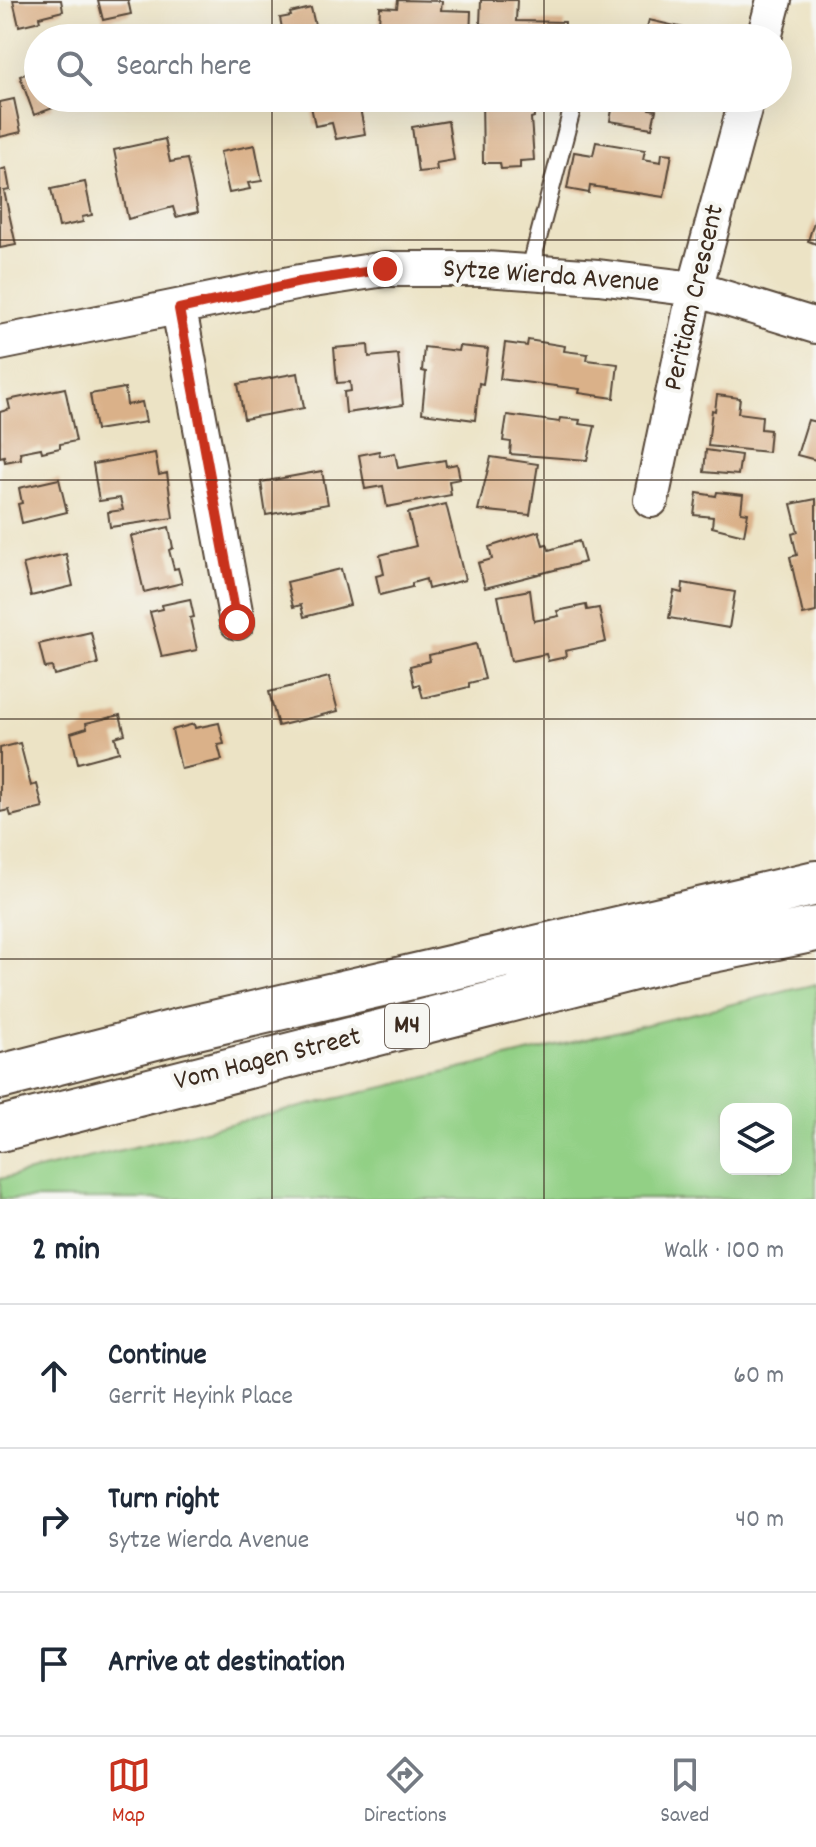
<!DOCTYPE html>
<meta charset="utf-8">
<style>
body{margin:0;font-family:Dekko,sans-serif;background:#f6f6f7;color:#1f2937}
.controls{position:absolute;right:24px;bottom:24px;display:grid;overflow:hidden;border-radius:16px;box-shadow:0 8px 32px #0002}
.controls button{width:72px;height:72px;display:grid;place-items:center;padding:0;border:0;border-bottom:2px solid #e0e1e3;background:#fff;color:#1f2937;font:40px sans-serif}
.stop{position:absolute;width:24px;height:24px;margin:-18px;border:6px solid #c8321e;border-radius:50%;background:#fff}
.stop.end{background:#c8321e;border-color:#fff;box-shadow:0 2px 8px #0008}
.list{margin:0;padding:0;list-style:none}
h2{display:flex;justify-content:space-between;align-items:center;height:104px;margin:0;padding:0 32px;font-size:34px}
h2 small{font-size:26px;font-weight:400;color:#747a83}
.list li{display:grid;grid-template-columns:52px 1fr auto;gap:24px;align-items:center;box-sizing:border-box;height:144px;padding:0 32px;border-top:2px solid #e0e1e3}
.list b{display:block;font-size:30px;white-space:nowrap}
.list p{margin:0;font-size:26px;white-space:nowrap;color:#747a83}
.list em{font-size:26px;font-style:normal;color:#747a83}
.icon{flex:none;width:44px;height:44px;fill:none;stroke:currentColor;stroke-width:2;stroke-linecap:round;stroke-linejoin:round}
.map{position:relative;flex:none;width:816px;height:1199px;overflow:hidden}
.search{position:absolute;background:#fff;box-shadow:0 8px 32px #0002;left:24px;right:24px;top:24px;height:88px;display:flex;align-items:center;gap:20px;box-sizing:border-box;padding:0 28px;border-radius:44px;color:#747a83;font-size:30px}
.sheet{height:536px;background:#fff}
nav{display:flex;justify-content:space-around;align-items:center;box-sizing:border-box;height:112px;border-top:2px solid #e0e1e3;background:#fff;font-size:22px;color:#747a83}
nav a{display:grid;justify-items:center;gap:4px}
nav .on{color:#c8321e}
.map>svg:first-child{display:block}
.green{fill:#92d085;stroke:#667d52;stroke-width:2;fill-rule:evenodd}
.building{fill:#dab189}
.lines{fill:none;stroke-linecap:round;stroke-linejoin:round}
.service-casing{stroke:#564637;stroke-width:20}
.minor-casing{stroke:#564637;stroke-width:38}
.primary-casing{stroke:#564637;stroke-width:48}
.service{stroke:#fff;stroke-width:16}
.minor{stroke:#fff;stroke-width:34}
.primary{stroke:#fff;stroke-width:44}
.route{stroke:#c8321e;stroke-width:10}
.grid{fill:none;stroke:#3b2a1e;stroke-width:2;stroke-opacity:0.55}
.labels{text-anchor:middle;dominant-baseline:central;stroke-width:8;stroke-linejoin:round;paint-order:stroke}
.shield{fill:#f6f6f2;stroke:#73675e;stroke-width:2}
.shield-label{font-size:26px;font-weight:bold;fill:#3b2a1e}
.street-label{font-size:28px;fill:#3b2a1e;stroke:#f6f6f2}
</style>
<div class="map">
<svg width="816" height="1199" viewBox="0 0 816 1199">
<rect width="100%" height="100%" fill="#f6f6f2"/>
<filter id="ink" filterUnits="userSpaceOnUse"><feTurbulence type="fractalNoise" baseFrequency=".0125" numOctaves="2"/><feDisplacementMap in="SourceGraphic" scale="16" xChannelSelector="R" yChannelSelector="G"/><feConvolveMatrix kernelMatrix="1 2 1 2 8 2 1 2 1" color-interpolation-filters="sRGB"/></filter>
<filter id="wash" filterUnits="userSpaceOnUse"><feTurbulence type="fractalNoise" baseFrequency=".006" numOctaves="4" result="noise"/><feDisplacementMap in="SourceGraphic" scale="32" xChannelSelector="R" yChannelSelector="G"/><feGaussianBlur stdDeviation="1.8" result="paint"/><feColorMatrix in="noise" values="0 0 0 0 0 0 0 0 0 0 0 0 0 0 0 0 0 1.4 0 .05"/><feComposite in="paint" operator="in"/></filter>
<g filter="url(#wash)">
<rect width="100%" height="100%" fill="#ece3c5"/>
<path class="green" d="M 816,984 L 816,1199 L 0,1199 L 0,1179 ZM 726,1109 L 786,1109 L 786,1169 L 726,1169 Z"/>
<g id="blocks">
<path class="building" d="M 13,0 L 61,0 L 63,11 L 39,17 L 40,21 L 19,26 Z
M 98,0 L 128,0 L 131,14 L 103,20 Z
M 398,0 L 442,1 L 441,10 L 471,11 L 470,38 L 385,38 L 386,24 L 379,24 L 380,7 L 397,8 Z
M 481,0 L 517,0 L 516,21 L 565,22 L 564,38 L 487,38 L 488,25 L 480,24 Z
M 311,8 L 318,38 L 284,38 L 280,18 L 291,16 L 290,13 Z
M 649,20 L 684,28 L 682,38 L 644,38 Z
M 120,30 L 122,38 L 106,38 L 105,33 Z
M 38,69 L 38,98 L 63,98 L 51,103 L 53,108 L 34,115 L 20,76 Z
M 125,98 L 158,98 L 158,99 L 126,106 Z
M 195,98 L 221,98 L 221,99 L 196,105 Z
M 351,98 L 358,98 L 365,134 L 336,139 L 332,123 L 315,126 L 311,106 Z
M 482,98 L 533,98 L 534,117 L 531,118 L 534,160 L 520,161 L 520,168 L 501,169 L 500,163 L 483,163 Z
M 614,98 L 651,98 L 649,109 L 656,110 L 652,128 L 610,121 Z
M 14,99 L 21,132 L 0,137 L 0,102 Z
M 448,121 L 454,160 L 436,163 L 437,170 L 418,172 L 412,127 Z
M 165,139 L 170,162 L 187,159 L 198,212 L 176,217 L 173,207 L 128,219 L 114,150 Z
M 596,142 L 645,150 L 643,159 L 661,162 L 662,153 L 672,154 L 664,197 L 590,186 L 589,193 L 567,189 L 574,152 L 593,155 Z
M 255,145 L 262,181 L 248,183 L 250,189 L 229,193 L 220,152 Z
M 6,168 L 10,190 L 4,191 L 16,245 L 0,248 L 0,170 Z
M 85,182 L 92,215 L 82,217 L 83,222 L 59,227 L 51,189 Z
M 815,219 L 816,219 L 816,244 L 808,241 Z
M 528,340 L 565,346 L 564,351 L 588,354 L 587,360 L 618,364 L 614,398 L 579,393 L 580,389 L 500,379 L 505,343 L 527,346 Z
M 368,345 L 369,357 L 398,354 L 403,405 L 346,413 L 344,392 L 351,391 L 350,382 L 337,383 L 334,348 Z
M 459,346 L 488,349 L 483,384 L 479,383 L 475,420 L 422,413 L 426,372 L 422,371 L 424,347 L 458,351 Z
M 298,373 L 304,408 L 244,419 L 238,384 Z
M 65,388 L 76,441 L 60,444 L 60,448 L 42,452 L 41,448 L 20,452 L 21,459 L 5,462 L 4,456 L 0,457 L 0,412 L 10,409 L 8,400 Z
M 125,388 L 127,405 L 142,402 L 146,422 L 96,430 L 90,394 Z
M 717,395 L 740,398 L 738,413 L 762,416 L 761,429 L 770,430 L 768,452 L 708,446 L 712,410 L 715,411 Z
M 507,415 L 559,422 L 560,418 L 580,420 L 579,424 L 595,426 L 587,460 L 510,454 L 511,442 L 503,441 Z
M 808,420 L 816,422 L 816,460 L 797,455 Z
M 706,450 L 741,455 L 738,475 L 704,472 Z
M 379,451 L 380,456 L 395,453 L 398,468 L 445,460 L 446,466 L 457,464 L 460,479 L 449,481 L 451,495 L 387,507 L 383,486 L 365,489 L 359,455 Z
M 155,453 L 159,475 L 167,473 L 173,518 L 110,527 L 108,512 L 123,510 L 120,498 L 99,501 L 93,464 Z
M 491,457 L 538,464 L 530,515 L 478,510 Z
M 322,471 L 328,504 L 266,515 L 261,482 Z
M 59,479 L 67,512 L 22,523 L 18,504 L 22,503 L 19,488 Z
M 717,492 L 743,495 L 741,512 L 748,513 L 744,535 L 712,527 L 713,517 L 694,515 L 697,493 L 716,496 Z
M 816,499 L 816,612 L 803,615 L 790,557 L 797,555 L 792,534 L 798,532 L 791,504 Z
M 446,504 L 465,580 L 428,589 L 426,579 L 412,583 L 412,587 L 380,595 L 376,576 L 384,574 L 380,555 L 416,546 L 408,513 Z
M 169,527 L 173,548 L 169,550 L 174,569 L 178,568 L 182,583 L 144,592 L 131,536 Z
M 539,531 L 543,545 L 547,544 L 549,550 L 579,541 L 585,562 L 485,588 L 478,563 L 492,559 L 489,547 Z
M 66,554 L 73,586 L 31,596 L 23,564 Z
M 341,569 L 350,605 L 304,617 L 301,605 L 293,607 L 287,582 Z
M 683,583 L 735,592 L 729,628 L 669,618 L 674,591 L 682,593 Z
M 530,590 L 534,621 L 559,616 L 557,611 L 586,605 L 587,610 L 599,608 L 606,642 L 565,651 L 566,657 L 548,661 L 546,654 L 511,661 L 498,596 Z
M 190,599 L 194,617 L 190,618 L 197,650 L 162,657 L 150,612 L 163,609 L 162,605 Z
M 91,632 L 98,664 L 54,675 L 52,667 L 45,668 L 39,644 Z
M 476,644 L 485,679 L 469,683 L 469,687 L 423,698 L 419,684 L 414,686 L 410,666 L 430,661 L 429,655 Z
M 329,677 L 338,711 L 278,726 L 269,692 Z
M 120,715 L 125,734 L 115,737 L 119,752 L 78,763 L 71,733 L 87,728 L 86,723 Z
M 219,723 L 224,744 L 218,745 L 222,760 L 181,769 L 172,730 L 194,724 L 195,728 Z
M 20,743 L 31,786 L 37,784 L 43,808 L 11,816 L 9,810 L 0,812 L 0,748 Z"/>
</g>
</g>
<g filter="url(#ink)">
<use href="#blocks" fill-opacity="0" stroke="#564637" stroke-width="2"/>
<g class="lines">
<g class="service-casing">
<path id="service" d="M 529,273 L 575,98"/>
</g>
<g class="minor-casing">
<path id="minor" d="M 764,38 L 774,0
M 179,309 L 237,622
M 0,343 L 300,282 L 385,269 L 485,269 L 598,277 L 695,289 L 816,326
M 651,500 L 695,289 L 747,98"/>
</g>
<g class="primary-casing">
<path id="primary" d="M 0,1077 L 179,1031 L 816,883
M 0,1129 L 673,958 L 816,929"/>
</g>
<use href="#service" class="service"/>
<use href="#minor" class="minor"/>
<use href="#primary" class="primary"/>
</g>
</g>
<g class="lines" filter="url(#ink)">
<path class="route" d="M 237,622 L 179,309 L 300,282 L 385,269"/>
</g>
<path class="grid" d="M 272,0 L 272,38M 544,0 L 544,38M 272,98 L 272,1199M 544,98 L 544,1199M 0,240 L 816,240M 0,480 L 816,480M 0,719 L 816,719M 0,959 L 816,959"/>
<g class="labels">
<rect class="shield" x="385" y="1004" width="44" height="44" rx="6"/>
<g class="shield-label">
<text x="407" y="1026">M4</text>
</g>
<g class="street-label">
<text transform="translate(551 278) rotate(4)">Sytze Wierda Avenue</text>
<text transform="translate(696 298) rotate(-77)">Peritiam Crescent</text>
<text transform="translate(268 1061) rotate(-14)">Vom Hagen Street</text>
</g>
</g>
</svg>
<div class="controls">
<button><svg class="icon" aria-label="layers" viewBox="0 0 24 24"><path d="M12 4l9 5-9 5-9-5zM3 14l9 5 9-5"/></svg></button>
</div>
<div class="stop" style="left:237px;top:622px"></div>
<div class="stop end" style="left:385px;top:269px"></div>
<div class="search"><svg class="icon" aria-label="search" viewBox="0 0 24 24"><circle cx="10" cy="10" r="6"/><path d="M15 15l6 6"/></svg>Search here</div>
</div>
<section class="sheet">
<h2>2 min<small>Walk · 100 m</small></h2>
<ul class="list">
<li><svg class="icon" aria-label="ahead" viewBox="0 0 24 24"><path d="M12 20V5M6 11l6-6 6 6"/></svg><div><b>Continue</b><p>Gerrit Heyink Place</p></div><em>60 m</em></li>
<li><svg class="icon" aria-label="right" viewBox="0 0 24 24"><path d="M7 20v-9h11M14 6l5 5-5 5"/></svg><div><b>Turn right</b><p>Sytze Wierda Avenue</p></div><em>40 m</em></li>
<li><svg class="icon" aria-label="arrive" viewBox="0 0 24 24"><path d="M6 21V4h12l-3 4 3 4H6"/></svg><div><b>Arrive at destination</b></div></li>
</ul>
</section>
<nav>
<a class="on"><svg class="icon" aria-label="map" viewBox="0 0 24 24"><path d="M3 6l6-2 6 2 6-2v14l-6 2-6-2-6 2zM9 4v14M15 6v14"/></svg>Map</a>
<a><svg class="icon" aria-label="directions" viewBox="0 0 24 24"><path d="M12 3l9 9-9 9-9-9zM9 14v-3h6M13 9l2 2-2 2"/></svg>Directions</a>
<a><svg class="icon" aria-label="saved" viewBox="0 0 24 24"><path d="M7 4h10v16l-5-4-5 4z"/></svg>Saved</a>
</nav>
